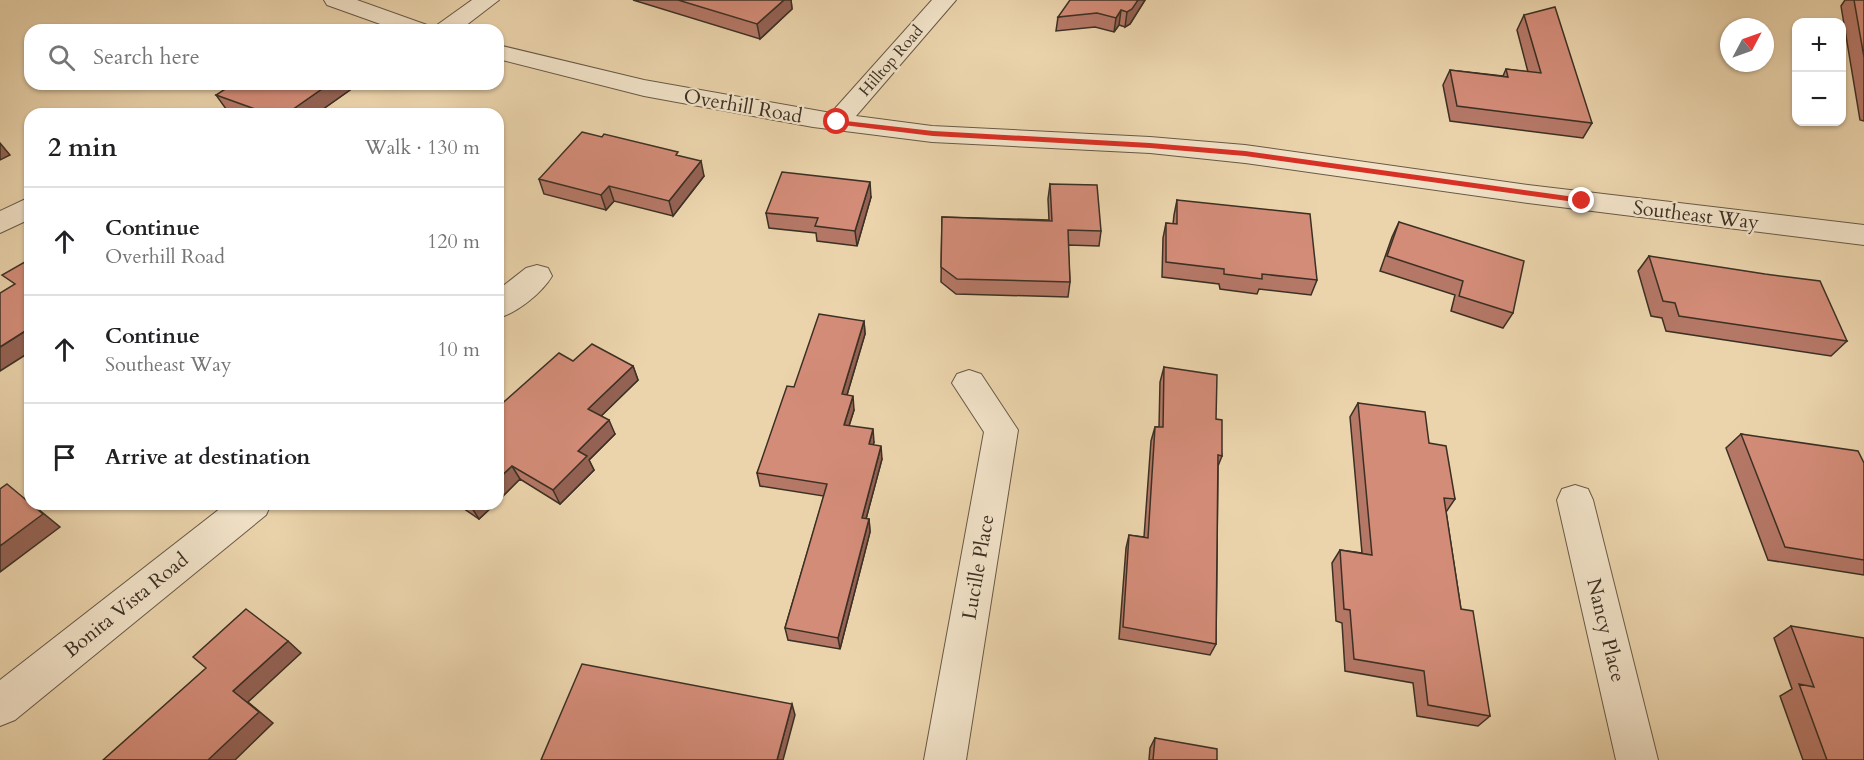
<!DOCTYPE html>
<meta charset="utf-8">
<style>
body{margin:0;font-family:Cardo,serif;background:#f2f2f2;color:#202124}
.controls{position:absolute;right:18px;top:18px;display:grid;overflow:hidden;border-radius:12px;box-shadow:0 2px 4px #0004}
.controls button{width:54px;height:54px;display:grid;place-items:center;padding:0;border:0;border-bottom:2px solid #e0e0e0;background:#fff;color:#202124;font:30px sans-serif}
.compass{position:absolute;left:1720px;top:18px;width:54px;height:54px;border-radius:50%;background:#fff;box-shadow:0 2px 4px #0004;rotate:49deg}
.stop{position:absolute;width:18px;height:18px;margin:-14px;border:4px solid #d93025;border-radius:50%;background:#fff}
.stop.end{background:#d93025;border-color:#fff;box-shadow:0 2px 6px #0008}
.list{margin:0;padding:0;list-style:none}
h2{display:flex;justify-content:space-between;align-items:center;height:78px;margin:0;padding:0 24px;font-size:26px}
h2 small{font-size:20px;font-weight:400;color:#757577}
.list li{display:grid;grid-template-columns:39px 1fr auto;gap:18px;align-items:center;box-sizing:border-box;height:108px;padding:0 24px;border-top:2px solid #e0e0e0}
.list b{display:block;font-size:22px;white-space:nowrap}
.list p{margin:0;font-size:20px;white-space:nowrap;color:#757577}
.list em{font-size:20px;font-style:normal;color:#757577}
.icon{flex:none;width:33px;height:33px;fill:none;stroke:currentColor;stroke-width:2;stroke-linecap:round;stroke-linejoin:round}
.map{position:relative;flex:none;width:1864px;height:760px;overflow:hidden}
.search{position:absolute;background:#fff;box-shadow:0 2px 4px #0004;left:24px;top:24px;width:480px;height:66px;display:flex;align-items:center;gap:15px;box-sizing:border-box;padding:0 21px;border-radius:18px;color:#757577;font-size:22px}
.panel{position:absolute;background:#fff;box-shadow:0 2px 4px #0004;left:24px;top:108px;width:480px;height:402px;border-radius:18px}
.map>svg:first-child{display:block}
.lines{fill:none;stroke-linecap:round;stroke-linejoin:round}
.minor-casing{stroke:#685946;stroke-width:2}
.minor{fill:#f2e3c9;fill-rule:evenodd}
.wall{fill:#b57867;stroke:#3c3024;stroke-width:1.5}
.shaded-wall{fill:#946254;stroke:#3c3024;stroke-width:1.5}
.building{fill:#d38c78;stroke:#3c3024;stroke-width:1.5}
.route{fill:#d93025}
.labels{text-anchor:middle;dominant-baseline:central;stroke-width:4.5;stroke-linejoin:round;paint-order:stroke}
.far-street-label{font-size:16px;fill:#3c3024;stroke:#f2e3c9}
.street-label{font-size:20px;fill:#3c3024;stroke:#f2e3c9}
</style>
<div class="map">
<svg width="1864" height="760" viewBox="0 0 1864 760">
<rect width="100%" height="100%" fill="#ebd4ac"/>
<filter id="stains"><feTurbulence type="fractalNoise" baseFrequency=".00333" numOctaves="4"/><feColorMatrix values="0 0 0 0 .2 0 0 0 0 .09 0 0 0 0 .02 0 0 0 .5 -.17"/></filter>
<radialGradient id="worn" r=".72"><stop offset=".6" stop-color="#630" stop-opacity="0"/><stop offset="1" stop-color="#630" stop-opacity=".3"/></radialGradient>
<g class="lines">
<g class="minor-casing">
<path id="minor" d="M 324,0 L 357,0 L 427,25 L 431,30 L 397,30 L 327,5 Z
M 472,0 L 499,0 L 460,30 L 433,30 L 437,25 Z
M 932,0 L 956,0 L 856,116 L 932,126 L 1150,137 L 1245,145 L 1528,185 L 1864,225 L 1864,245 L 1528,203 L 1245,163 L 1150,153 L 932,142 L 813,127 L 644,96 L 498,59 L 498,45 L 644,80 L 831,113 Z
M 30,197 L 30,219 L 0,233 L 0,211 Z
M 537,265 L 548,268 L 552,276 C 542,293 517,313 498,318 L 498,290 L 526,268 Z
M 969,370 L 981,374 L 1018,430 L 966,760 L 924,760 L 984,432 L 952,383 L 957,374 Z
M 1575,485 L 1588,489 L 1593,500 L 1658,760 L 1616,760 L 1557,500 L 1562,489 Z
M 226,504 L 271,504 L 266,515 L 15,720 L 0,726 L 0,680 Z"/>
</g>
<use href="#minor" class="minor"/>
</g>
<path class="wall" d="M 633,0 L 791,0 L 792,9 L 760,39 Z
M 1145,0 L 1130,24 L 1125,27 L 1119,25 L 1114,32 L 1095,27 L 1056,31 L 1058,17 Z
M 1845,0 L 1864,0 L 1864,121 L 1860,120 L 1841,6 Z
M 1524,15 L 1592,123 L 1583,138 L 1450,121 L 1443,85 L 1450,70 L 1503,76 L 1506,69 L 1528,72 L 1517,30 Z
M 350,90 L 316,114 L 238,114 L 226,109 L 216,95 Z
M 602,137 L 679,156 L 704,176 L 673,216 L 614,201 L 606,210 L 544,194 L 539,179 Z
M 1050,184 L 1101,231 L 1099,246 L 1068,245 L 1070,282 L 1068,297 L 956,294 L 941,282 L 942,217 L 1049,220 L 1048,199 Z
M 871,197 L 857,246 L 817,241 L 816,233 L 769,228 L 766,213 Z
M 1177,200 L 1317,280 L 1311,295 L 1259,289 L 1257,294 L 1220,289 L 1219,284 L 1162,277 L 1163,238 L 1166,223 L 1173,224 L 1174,215 Z
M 1399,222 L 1513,313 L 1503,328 L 1451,311 L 1455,295 L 1380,271 L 1392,237 Z
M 1649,256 L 1847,341 L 1831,356 L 1666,331 L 1662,318 L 1651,316 L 1638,271 Z
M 864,321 L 865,334 L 847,395 L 854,410 L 849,426 L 874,442 L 873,445 L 882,459 L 866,519 L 869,519 L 870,532 L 840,649 L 788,640 L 785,628 L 824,496 L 760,486 L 757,473 L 794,387 Z
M 573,361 L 633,366 L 638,380 L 601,416 L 615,434 L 589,460 L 594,470 L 560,504 L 520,479 L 498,501 L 498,407 Z
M 1164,367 L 1216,419 L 1222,456 L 1218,466 L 1216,644 L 1210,655 L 1119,639 L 1126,548 L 1129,535 L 1144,537 L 1151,441 L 1155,427 L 1159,427 L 1160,382 Z
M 1358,403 L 1429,443 L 1455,499 L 1446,512 L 1461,609 L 1490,716 L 1478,726 L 1417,716 L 1413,683 L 1345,671 L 1342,623 L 1336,621 L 1332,563 L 1340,550 L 1362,553 L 1350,417 Z
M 1741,434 L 1864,463 L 1864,575 L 1768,560 L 1726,448 Z
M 457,504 L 495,504 L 479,519 Z
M 1791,626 L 1864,760 L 1803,760 L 1780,696 L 1792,689 L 1774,638 Z
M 1155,738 L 1217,760 L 1149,760 L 1150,748 Z"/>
<path class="shaded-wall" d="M 784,0 L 791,0 L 792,9 L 760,39 L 757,24 Z
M 1138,0 L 1145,0 L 1130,24 L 1125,27 L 1127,12 Z
M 1121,10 L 1119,25 L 1114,32 L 1116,18 Z
M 329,84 L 347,84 L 350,90 L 316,114 L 286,114 Z
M 0,143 L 10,155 L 0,160 Z
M 701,161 L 704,176 L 673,216 L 669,201 Z
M 870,182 L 871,197 L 857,246 L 855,231 Z
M 609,186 L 614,201 L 606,210 L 601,195 Z
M 864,321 L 865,334 L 843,408 L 842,394 Z
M 30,328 L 30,352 L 0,371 L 0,347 Z
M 633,366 L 638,380 L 594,423 L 588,409 Z
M 853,396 L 854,410 L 845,438 L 844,425 Z
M 609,420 L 615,434 L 589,460 L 594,470 L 560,504 L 553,490 L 578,451 Z
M 873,429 L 874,442 L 870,457 L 869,444 Z
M 881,446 L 882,459 L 863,530 L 862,518 Z
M 512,466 L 520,479 L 498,501 L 498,479 Z
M 31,504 L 32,504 L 60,527 L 0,572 L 0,546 Z
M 472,504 L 495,504 L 479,519 L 470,505 Z
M 869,519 L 870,532 L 840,649 L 838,638 Z
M 288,641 L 301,653 L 248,702 L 273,723 L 235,760 L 208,760 L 233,691 Z
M 792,704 L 795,715 L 783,760 L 777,760 Z"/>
<path class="building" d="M 678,0 L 784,0 L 757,24 Z
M 1070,0 L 1138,0 L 1132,9 L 1127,12 L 1121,10 L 1116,18 L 1097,13 L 1058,17 Z
M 1854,0 L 1864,0 L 1864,57 Z
M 1555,7 L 1592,123 L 1457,106 L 1450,70 L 1508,77 L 1506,69 L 1541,73 L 1524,15 Z
M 233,84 L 329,84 L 286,114 L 269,114 L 216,95 Z
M 582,132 L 602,137 L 604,134 L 678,152 L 676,155 L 701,161 L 669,201 L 609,186 L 601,195 L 539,179 Z
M 782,172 L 870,182 L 855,231 L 815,226 L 818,218 L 766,213 Z
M 1050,184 L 1097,185 L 1101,231 L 1068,230 L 1070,282 L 957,279 L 941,267 L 942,217 L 1052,221 Z
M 1177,200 L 1310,214 L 1317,280 L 1262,274 L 1262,279 L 1224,274 L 1224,269 L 1166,262 L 1166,223 L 1177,224 Z
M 1399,222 L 1524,261 L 1513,313 L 1459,296 L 1463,281 L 1387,256 Z
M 1649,256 L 1765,274 L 1820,281 L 1847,341 L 1679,316 L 1675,303 L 1663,301 Z
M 30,259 L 30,328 L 0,347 L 0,293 L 15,284 L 2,275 Z
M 819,314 L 864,321 L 842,394 L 853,396 L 844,425 L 873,429 L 869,444 L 881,446 L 862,518 L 869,519 L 838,638 L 785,628 L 827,484 L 757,473 L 787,386 L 794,387 Z
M 592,344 L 633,366 L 588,409 L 609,420 L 578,451 L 587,456 L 553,490 L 512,466 L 498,479 L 498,407 L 559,353 L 573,361 Z
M 1164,367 L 1217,375 L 1216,419 L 1222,420 L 1222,456 L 1218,455 L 1216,644 L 1123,627 L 1129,535 L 1148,538 L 1155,427 L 1163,427 Z
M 1358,403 L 1425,412 L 1429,443 L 1446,446 L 1455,499 L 1444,498 L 1461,609 L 1473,611 L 1490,716 L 1428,705 L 1424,671 L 1354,659 L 1350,610 L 1344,609 L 1340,550 L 1372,555 Z
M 1741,434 L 1858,451 L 1864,463 L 1864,560 L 1785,547 Z
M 7,484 L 43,514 L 0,546 L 0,489 Z
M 246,609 L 288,641 L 233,691 L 259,712 L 208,760 L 103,760 L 206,668 L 193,657 Z
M 1791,626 L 1864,638 L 1864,760 L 1827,760 L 1799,684 L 1814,687 Z
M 582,664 L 792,704 L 777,760 L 541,760 Z
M 1155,738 L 1217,749 L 1217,760 L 1153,760 Z"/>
<path class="route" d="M 837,120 L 933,131 L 1150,143 L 1245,151 L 1582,198 L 1587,201 L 1582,203 L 1245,156 L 1150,148 L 933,136 L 835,124 L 834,122 Z"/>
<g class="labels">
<g class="far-street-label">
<text transform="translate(891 61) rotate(-49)">Hilltop Road</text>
</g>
<g class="street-label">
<text transform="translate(743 106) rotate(10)">Overhill Road</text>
<text transform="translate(1696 215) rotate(7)">Southeast Way</text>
<text transform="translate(978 567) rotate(-80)">Lucille Place</text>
<text transform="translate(126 605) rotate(-39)">Bonita Vista Road</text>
<text transform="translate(1606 630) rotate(76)">Nancy Place</text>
</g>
</g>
<rect width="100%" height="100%" filter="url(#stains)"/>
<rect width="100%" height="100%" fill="url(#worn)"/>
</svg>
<div class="controls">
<button>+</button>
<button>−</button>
</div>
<svg class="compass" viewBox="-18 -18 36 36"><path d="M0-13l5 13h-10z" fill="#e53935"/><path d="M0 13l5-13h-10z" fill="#757577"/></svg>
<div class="stop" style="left:837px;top:122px"></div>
<div class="stop end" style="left:1582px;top:201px"></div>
<div class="search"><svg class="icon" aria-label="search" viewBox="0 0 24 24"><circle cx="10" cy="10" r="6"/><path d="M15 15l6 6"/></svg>Search here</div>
<section class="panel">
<h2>2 min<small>Walk · 130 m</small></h2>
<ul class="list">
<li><svg class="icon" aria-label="ahead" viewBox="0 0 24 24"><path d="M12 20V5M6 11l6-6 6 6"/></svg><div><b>Continue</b><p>Overhill Road</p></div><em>120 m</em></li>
<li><svg class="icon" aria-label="ahead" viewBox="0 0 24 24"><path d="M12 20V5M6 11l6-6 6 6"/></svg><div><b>Continue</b><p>Southeast Way</p></div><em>10 m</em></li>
<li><svg class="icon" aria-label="arrive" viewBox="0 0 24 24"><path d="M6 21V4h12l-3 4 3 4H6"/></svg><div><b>Arrive at destination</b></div></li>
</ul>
</section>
</div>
